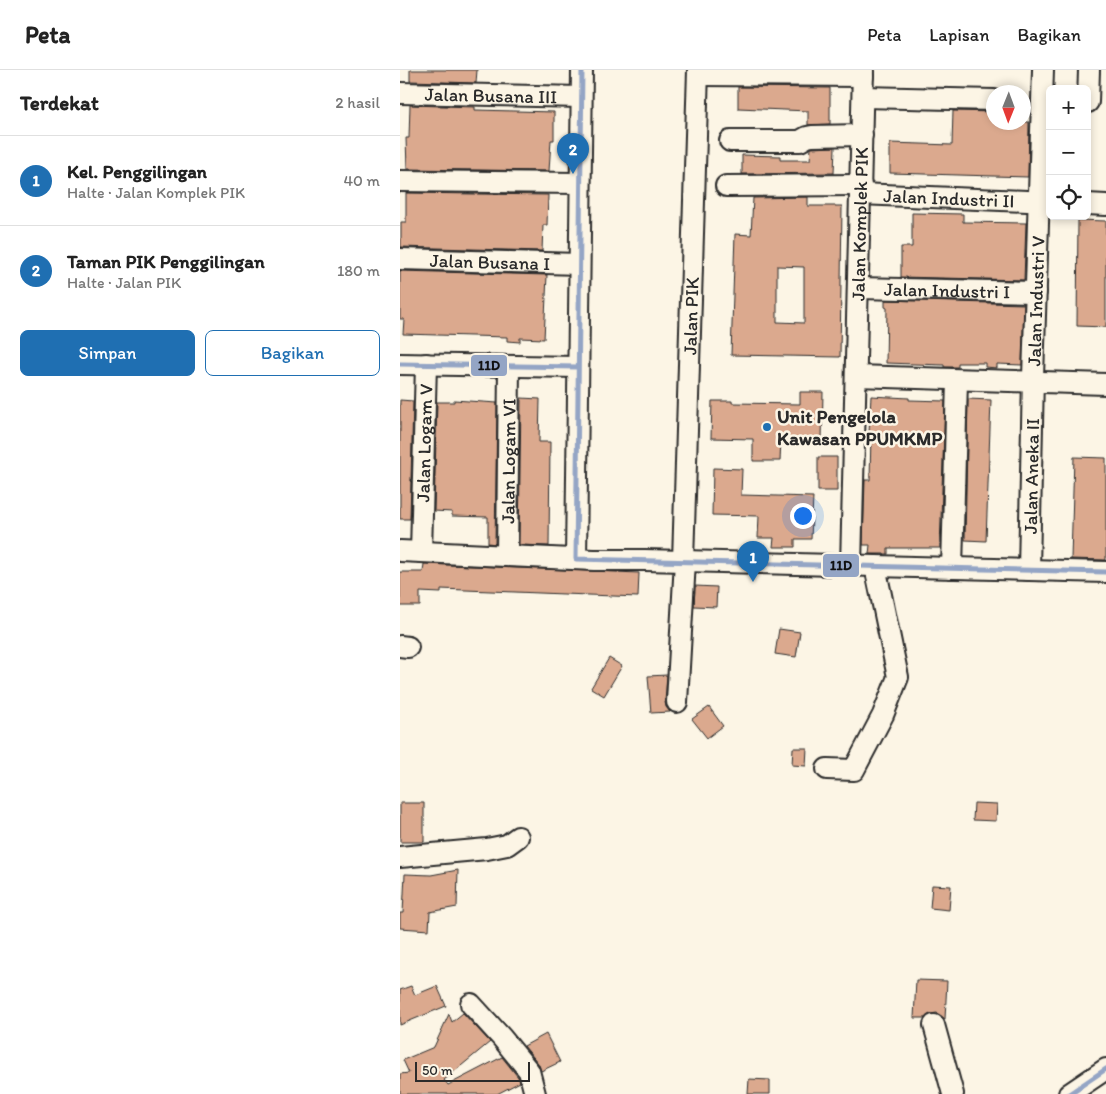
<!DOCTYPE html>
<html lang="id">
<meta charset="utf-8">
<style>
body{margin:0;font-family:Itim,sans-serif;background:#f6f6f6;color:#222}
.controls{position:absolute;right:15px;top:15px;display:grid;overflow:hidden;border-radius:8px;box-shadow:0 2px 8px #0003}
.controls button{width:45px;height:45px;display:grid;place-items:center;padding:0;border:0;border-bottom:1px solid #e0e0e0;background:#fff;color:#222;font:25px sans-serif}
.compass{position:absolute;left:586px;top:15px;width:45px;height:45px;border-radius:50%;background:#fff;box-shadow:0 2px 8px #0003;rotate:181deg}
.scale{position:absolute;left:15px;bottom:12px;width:115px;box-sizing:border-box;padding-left:5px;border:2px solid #2b2b2b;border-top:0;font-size:14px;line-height:18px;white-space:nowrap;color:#2b2b2b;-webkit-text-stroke:4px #fcf5e5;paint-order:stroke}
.you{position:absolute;left:402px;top:445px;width:18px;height:18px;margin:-12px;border:4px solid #fff;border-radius:50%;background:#1a73e8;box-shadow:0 0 0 8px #1a73e833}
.badge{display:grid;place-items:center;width:32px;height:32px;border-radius:50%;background:#1f6fb2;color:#fff;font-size:16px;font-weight:700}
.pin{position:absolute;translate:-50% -41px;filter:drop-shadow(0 1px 2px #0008)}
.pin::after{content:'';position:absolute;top:26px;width:18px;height:15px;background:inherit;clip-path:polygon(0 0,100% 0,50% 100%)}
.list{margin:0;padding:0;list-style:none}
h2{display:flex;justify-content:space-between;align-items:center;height:65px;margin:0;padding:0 20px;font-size:21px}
h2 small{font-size:16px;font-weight:400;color:#767676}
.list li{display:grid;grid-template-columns:32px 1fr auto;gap:15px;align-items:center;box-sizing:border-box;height:90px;padding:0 20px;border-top:1px solid #e0e0e0}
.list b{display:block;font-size:19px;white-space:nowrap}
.list p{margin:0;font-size:16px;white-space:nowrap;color:#767676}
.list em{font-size:16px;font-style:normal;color:#767676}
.actions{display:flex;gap:10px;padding:15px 20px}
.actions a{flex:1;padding:11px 0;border:1px solid #1f6fb2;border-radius:8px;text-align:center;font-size:18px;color:#1f6fb2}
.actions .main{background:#1f6fb2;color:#fff}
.icon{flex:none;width:28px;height:28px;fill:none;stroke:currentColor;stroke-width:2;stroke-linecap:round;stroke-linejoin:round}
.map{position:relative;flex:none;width:706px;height:1024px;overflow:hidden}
header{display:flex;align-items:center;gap:30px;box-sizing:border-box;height:70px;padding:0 25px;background:#fff;border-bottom:1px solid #e0e0e0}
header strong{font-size:24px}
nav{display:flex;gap:28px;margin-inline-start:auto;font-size:18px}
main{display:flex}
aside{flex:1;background:#fff}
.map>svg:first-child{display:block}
.building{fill:#dba98e;stroke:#2b2b2b;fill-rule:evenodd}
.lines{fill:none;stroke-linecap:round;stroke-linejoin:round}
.minor-casing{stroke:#2b2b2b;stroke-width:24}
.minor{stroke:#fcf5e5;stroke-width:20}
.bus-1-casing{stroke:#fcf5e5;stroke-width:9}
.bus-1{stroke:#94a5c5;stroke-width:5}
.poi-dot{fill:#1f6fb2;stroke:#fcf5e5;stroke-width:2}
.labels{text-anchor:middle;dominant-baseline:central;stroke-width:5;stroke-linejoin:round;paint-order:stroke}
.street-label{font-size:19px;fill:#2b2b2b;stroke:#fcf5e5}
.poi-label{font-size:19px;font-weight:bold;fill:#2b2b2b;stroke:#fcf5e5;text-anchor:start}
.line-badge{stroke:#fcf5e5;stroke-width:2}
.pale-badge-label{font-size:14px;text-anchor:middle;font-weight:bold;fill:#111}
</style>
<header>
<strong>Peta</strong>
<nav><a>Peta</a><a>Lapisan</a><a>Bagikan</a></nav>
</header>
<main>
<aside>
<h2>Terdekat<small>2 hasil</small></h2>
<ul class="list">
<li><span class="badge">1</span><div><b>Kel. Penggilingan</b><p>Halte · Jalan Komplek PIK</p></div><em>40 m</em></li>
<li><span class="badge">2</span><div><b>Taman PIK Penggilingan</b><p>Halte · Jalan PIK</p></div><em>180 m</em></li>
</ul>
<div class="actions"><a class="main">Simpan</a><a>Bagikan</a></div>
</aside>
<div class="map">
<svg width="706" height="1024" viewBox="0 0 706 1024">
<rect width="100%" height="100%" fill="#fcf5e5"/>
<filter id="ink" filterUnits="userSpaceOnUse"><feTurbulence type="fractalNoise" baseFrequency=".02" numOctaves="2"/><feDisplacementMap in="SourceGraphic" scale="10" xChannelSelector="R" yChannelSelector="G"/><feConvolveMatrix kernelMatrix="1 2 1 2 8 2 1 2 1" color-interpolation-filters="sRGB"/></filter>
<g filter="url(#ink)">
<path class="building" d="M 10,0 L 77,0 L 76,13 L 10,11 Z
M 338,17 L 430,18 L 430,54 L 408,55 L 408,41 L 338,38 Z
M 10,35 L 75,37 L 75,40 L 154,42 L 154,70 L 151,70 L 149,101 L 7,99 L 6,68 L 9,68 Z
M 553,41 L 594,42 L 594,52 L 629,52 L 628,107 L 490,103 L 490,73 L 552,75 Z
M 435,77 L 434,103 L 342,104 L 342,85 L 380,86 L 380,90 L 410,90 L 411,78 Z
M 6,123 L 148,125 L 147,155 L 143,155 L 142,181 L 1,177 L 1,152 L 6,152 Z
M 408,127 L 408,136 L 442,136 L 440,287 L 331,285 L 335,164 L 351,165 L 353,128 ZM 377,196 L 404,197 L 404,253 L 377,252 Z
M 512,143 L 563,144 L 563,152 L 626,153 L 624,210 L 501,207 L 501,177 L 512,177 Z
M 678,150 L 706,151 L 706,257 L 677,256 Z
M 0,201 L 147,205 L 144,269 L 120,268 L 120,272 L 107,271 L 107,267 L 3,264 L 4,249 L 0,249 Z
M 485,230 L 624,234 L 622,295 L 597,294 L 597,298 L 585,297 L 585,293 L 558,293 L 558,297 L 544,297 L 544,295 L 486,293 L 487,238 L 485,237 Z
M 400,322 L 423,322 L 422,370 L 381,369 L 380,391 L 353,391 L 353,369 L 311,368 L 312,331 L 332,331 L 332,333 L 400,334 Z
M 471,326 L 509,328 L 509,330 L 545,331 L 540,478 L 488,478 L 488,484 L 469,484 L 470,475 L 463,475 L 465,410 L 470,410 L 471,363 L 469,363 Z
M 121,328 L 140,329 L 139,372 L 150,372 L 149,476 L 119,475 Z
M 568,329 L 591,330 L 586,471 L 565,470 Z
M 0,330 L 13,331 L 10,449 L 0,449 Z
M 54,330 L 97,333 L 95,474 L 88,473 L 88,447 L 52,446 L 52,442 L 34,441 L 37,332 L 54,332 Z
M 418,387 L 437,387 L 437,421 L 418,421 Z
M 674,387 L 706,388 L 706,490 L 671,489 Z
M 313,398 L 342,399 L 341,425 L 413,427 L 411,469 L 395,469 L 395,477 L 373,477 L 374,468 L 358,468 L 359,446 L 312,445 Z
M 24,494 L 239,503 L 238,527 L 41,519 L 41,523 L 20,522 L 20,536 L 0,536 L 0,502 L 23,502 Z
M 295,516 L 317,517 L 316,537 L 294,536 Z
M 379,559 L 400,562 L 396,587 L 375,584 Z
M 209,588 L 222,596 L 204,626 L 191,618 Z
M 267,605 L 265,632 L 266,637 L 270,642 L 251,643 L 248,606 Z
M 309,637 L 323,656 L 307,668 L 292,649 Z
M 393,678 L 407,678 L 406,696 L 392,695 Z
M 0,733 L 24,733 L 24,772 L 0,772 Z
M 574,733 L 597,734 L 596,751 L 573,750 Z
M 58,800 L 57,837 L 30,842 L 29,860 L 0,858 L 0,843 L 3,843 L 5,804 L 31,805 Z
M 532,815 L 551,816 L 549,840 L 530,838 Z
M 516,910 L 547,911 L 545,949 L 537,943 L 530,944 L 525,948 L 514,948 Z
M 11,916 L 15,925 L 37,916 L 46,936 L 0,955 L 0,920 Z
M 63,943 L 90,972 L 44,1010 L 48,1015 L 102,987 L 118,1007 L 120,1012 L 97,1024 L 0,1024 L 0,1004 L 9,1003 L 3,990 L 34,977 L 49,944 L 52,952 Z
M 146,964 L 160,992 L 141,1001 L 138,993 L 124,976 Z
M 349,1009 L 370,1010 L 370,1024 L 348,1024 Z"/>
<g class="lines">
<g class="minor-casing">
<g id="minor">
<path d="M 298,5 L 463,6"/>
<path id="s1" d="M 0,23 L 181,27"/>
<path d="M 463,27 L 594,30"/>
<path d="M 688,32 L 689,0"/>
<path d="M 330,71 L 400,71 L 407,67 L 412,66 L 462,65"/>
<path d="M 0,111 L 180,113"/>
<path d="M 326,116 L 461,115"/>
<path id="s2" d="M 460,124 L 650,132"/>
<path d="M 687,134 L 706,135"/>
<path id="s3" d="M 0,189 L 179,194"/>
<path id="s4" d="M 458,218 L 636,222"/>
<path d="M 0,294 L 178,297"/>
<path d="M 456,306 L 706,314"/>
<path d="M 0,481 L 194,490 L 245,490 L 706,502"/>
<path id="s5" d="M 21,482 L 26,294"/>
<path id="s6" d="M 107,486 L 109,296"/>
<path d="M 176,489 L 182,0"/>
<path id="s7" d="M 283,491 L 298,0"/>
<path id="s8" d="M 451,496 L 463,0"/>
<path d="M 552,498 L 557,310"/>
<path id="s9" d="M 629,500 L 633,307 L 643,0"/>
<path d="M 0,576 L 8,577"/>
<path d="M 277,632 L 285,491"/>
<path d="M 427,699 L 454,700 L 483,645 L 498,607 L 475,496"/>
<path d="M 0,787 L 87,779 L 107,775 L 118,767"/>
<path d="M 71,934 L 102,968 L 129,1001 L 135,1024"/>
<path d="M 534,955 L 553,1024"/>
<path d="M 669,1024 L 706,999"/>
</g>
</g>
<use href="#minor" class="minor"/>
<g class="bus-1-casing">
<path id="bus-1" d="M 0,294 L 178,297
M 176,489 L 706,502
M 176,489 L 182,0
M 669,1024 L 706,999"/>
</g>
<use href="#bus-1" class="bus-1"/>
</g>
</g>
<circle class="poi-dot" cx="367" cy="357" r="5"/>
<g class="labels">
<g class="street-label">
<text stroke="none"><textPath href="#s1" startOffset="91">Jalan Busana III</textPath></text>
<text stroke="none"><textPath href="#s2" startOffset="89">Jalan Industri II</textPath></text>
<text stroke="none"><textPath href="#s8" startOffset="342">Jalan Komplek PIK</textPath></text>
<text stroke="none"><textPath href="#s3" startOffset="90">Jalan Busana I</textPath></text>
<text stroke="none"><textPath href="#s4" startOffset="89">Jalan Industri I</textPath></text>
<text stroke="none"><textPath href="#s9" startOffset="269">Jalan Industri V</textPath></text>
<text stroke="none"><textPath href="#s7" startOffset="245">Jalan PIK</textPath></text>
<text stroke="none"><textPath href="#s5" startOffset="109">Jalan Logam V</textPath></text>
<text stroke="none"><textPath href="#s6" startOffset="95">Jalan Logam VI</textPath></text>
<text stroke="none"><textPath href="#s9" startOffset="94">Jalan Aneka II</textPath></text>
</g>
<g class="poi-label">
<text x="377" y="346">Unit Pengelola<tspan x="377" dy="22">Kawasan PPUMKMP</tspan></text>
</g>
</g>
<g class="line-badge">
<rect x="70" y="284" width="38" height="23" rx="5" fill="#94a5c5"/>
<rect x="422" y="483" width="38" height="25" rx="5" fill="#94a5c5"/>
</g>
<g class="pale-badge-label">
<text x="89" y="300">11D</text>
<text x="441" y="500">11D</text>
</g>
</svg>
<div class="controls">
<button>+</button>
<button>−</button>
<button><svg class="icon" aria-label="locate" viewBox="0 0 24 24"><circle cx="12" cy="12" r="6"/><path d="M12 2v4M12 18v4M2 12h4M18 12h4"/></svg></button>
</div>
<svg class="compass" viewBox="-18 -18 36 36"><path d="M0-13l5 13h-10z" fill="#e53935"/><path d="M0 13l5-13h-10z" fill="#767676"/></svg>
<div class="scale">50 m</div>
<div class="you"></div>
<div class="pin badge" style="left:353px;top:512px">1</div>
<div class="pin badge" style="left:173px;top:104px">2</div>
</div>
</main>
